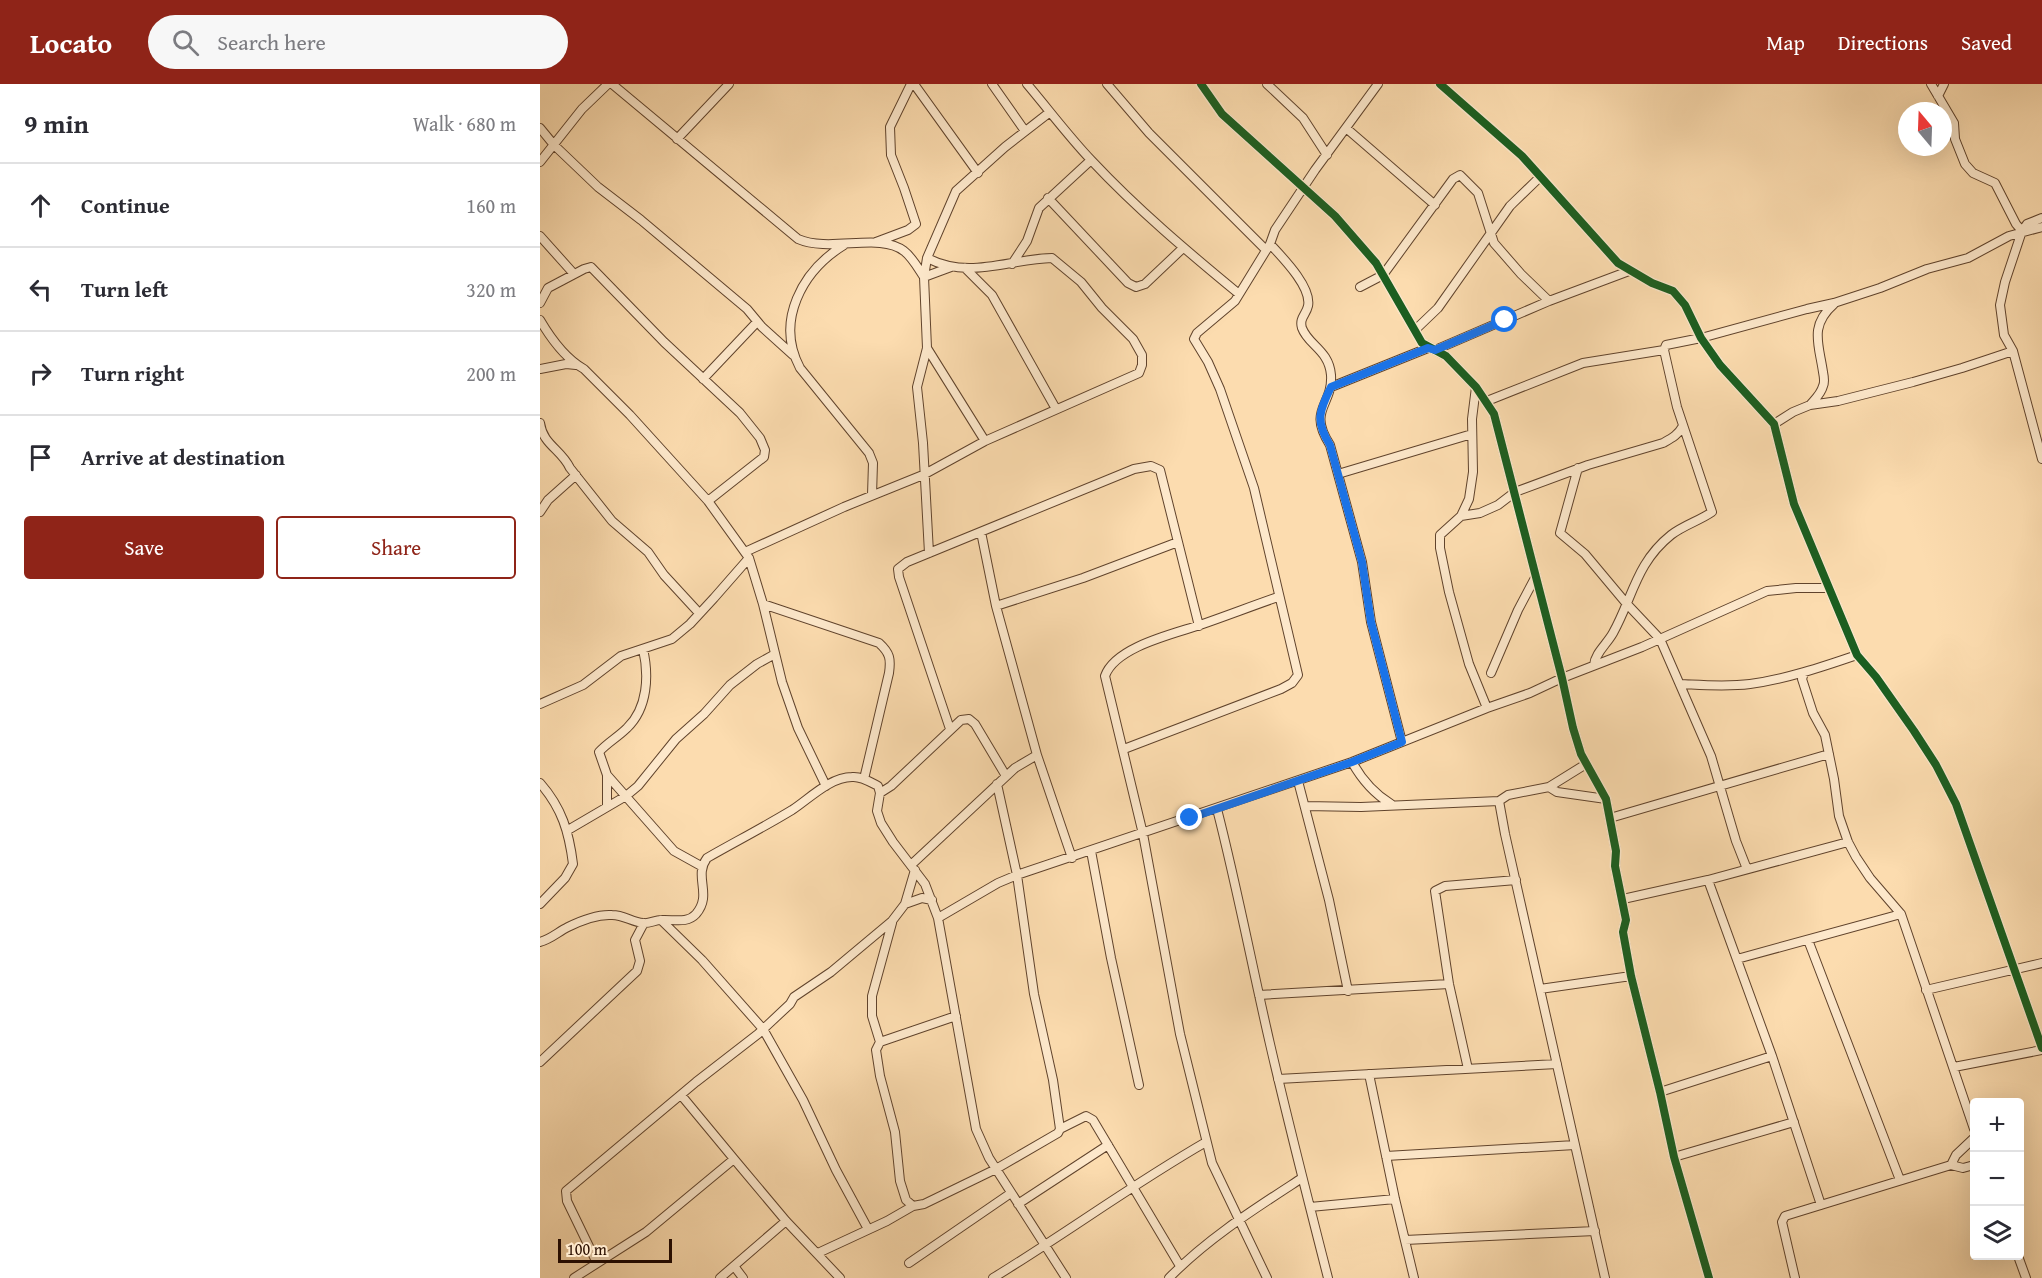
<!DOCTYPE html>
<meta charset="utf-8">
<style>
body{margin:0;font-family:"Gentium Book Plus",serif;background:#f7f7f7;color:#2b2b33}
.controls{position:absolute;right:18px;bottom:18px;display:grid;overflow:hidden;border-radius:6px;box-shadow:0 6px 24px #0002}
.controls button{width:54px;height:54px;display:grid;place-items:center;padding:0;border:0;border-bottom:2px solid #e1e1e2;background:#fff;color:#2b2b33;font:30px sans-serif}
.compass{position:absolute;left:1358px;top:18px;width:54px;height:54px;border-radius:50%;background:#fff;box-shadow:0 6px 24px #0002;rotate:341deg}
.scale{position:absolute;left:18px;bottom:15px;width:114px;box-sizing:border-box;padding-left:6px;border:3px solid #2c1001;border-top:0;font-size:16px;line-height:21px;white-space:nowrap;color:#2c1001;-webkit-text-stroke:4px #fde8cb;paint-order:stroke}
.stop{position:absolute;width:18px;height:18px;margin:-14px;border:4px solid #1a73e8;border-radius:50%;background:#fff}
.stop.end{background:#1a73e8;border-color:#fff;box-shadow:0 2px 6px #0008}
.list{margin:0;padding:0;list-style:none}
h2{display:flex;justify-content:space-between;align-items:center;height:78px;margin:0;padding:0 24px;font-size:26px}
h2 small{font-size:20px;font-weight:400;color:#7c7c81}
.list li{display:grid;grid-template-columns:39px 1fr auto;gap:18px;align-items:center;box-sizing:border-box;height:84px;padding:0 24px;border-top:2px solid #e1e1e2}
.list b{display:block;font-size:22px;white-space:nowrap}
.list em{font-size:20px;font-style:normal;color:#7c7c81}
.actions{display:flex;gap:12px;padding:18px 24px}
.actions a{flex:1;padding:14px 0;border:2px solid #8f2418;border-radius:6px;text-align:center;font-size:21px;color:#8f2418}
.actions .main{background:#8f2418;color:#fff}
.icon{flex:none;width:33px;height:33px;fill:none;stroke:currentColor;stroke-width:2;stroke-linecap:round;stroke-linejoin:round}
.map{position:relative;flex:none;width:1502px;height:1194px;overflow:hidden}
header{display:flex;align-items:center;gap:36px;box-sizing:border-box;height:84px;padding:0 30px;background:#8f2418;color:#fff}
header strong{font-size:28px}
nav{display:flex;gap:33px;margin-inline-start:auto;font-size:21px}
.search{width:420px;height:54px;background:#f7f7f7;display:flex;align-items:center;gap:15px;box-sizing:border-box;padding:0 21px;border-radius:33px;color:#7c7c81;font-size:22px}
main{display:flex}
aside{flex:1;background:#fff}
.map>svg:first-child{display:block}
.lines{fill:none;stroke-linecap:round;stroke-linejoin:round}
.street-casing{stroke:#60432c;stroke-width:10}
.street{stroke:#fde8cb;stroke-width:8}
.cycleway-casing{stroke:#fde8cb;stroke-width:11}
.cycleway{stroke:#1b5e20;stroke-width:8}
.route{stroke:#1a73e8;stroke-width:8}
</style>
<header>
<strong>Locato</strong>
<div class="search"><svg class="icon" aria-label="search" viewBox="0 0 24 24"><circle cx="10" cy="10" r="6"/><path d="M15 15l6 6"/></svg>Search here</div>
<nav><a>Map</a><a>Directions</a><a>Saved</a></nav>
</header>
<main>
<aside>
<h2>9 min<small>Walk · 680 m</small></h2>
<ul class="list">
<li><svg class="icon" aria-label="ahead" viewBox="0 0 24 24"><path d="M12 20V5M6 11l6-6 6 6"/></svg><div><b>Continue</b></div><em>160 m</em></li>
<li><svg class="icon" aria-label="left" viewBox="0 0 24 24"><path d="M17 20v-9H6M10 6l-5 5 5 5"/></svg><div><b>Turn left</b></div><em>320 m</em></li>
<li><svg class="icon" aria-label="right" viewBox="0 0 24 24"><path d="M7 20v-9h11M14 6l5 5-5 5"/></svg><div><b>Turn right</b></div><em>200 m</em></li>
<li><svg class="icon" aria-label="arrive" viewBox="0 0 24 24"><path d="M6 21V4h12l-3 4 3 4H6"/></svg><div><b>Arrive at destination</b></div></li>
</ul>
<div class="actions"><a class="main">Save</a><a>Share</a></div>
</aside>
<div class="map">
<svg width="1502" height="1194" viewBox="0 0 1502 1194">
<rect width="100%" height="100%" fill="#fcdcaf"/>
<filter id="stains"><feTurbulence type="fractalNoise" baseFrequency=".00333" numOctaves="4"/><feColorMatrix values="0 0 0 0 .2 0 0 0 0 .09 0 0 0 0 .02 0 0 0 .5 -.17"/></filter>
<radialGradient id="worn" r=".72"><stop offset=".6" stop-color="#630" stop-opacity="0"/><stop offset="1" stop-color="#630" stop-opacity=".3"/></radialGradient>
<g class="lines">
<g class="street-casing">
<path id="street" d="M 72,0 L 258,155 C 290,169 340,148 364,167 C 372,173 378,184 384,193
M 374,0 L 438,89
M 452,0 L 485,47
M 487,0 C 509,26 529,53 552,77 C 597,125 648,168 699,210
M 567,0 L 609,49 L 726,166
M 661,0 L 682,30 L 795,132 L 836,179 L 882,259 L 906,272 L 936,303 L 954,330 L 1022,594 L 1033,644 L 1041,670 L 1066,715 L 1076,767 L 1075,782 L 1086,836 L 1083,848 L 1091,892 L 1120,1008 L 1134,1073 L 1169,1194
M 727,0 L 763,34 L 787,71
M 900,0 L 982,72 L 1078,179 L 1112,199 L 1133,207 L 1145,221 L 1161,254 L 1180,281 L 1234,340 L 1254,420 L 1317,571 L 1336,593 L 1374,647 L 1396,681 L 1416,720 L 1502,964
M 1391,0 L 1414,39 L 1415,55 L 1425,80 L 1433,89 L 1455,99 L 1476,140 L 1482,147
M 1398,12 L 1404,0
M 0,44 L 14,61 L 58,103 L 101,136 L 207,225 L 222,243 L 253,271
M 806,44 L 895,121
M 137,55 L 189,0
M 0,78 L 42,25 L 68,0
M 508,114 L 588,199 L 596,203 L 605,200 L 643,164
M 1502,134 L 1487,140 L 1482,147 L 1465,198 L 1460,221 L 1464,251 L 1473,267 L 1502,375
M 0,152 L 34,190
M 336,158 L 368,146 L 376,140 L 364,104 L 351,71 L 350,43 L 371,0
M 730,160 C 742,173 772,203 768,222 C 766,231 759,234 762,244 C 768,261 789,266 791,291 C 793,322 767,325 790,361 L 822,478 L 831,538 L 862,658
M 304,161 C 262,187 235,237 260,284 L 329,369 L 333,379 L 332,411
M 472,180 L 487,157 L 499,124 L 551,76
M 425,184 L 452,211 L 516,325
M 384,193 L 411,183
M 820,203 L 843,191 L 913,95 L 920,91 L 938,109 L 954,159 L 981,190 L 1009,217
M 0,219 L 8,204 L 44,185 L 51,183 L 124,258 L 200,329 L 220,354 L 225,366 L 224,373 L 168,417
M 0,236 C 10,253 26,275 44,285 L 90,331 L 168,417 L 209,474 L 223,520 L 242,598 L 258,644 L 286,702
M 875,246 L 898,224 L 970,122 L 1000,93
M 387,264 L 445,357
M 895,266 L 1009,217 L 1089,187
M 0,285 L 26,280 L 36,281
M 163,295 L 217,238
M 791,303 L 888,264
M 936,303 L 932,335 L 933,388 L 929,415 L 921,432 L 900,451 L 900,464 L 909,508 L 929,580 L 947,624
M 947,317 L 1043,279 L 1124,266
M 1270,321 C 1275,315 1281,310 1283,302 C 1285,298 1284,293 1283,288 C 1279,260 1269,242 1294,220
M 0,339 C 3,361 21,365 30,384 L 72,437 L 108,468 L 124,491 L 159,529
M 1234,340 L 1253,328 L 1270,321 L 1298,317 L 1373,298 L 1422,284 L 1473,267
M 1038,384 L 1020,449 L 1045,470 L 1086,519 L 1120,555 L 1171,672 L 1196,757 L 1207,785
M 798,390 L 932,350
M 0,428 L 8,416 L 36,391
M 921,432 L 940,429 L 958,421 L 975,408 L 1048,381 L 1123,359 C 1132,354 1138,351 1143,342
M 441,448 L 456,522 L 497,671
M 205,468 L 304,423 L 383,391 L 445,357 L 599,289 L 602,281 L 602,271 L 593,255 L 562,224 L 541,198 L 512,174 C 468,175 430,196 387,174
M 389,469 L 383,359 L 377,303 L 387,264 L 384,193 L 387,174 L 416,107 L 465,63 L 510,28
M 223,520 L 339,559 C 350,569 351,575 349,589 L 324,695
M 456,522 L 543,494 L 638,458
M 103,565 C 109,591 108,624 87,644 C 78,653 67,659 59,668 L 67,691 L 134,767 L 161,782
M 1054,581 C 1055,569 1067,560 1073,549 C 1093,513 1096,479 1131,451 C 1144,441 1159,437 1172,428 L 1137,323 L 1124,266 L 1126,261 L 1161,254 L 1267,225 L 1294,219 L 1340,204 L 1387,185 L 1428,174 L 1469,152 L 1502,143
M 951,589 L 978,526 L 996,492
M 1264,589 L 1262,595 L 1273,629 L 1285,651 L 1294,695 L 1299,732 L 1308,758 L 1316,773 L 1330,794 L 1361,830 L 1434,1045
M 1140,600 C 1163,601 1186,603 1210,600 C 1246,595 1282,583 1317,571
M 0,620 L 43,601 L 81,572 L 132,555 L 150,540 L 174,514 L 209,474
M 410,645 L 359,493 L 358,485 L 367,478 L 594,385 L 611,382 L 620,386 L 659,542
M 584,665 L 741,605 L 752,599 L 758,591 L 714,404 L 680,305 L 668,278 L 654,255 L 657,249 L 695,217 L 730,160 L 735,146 L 775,86 L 838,0
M 812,678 C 822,696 833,709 851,720
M 1046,680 L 1009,703 L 968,711 L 959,717 L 965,750 L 1065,1194
M 67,691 L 67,722
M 758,697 L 789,816 L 808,907
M 0,699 C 22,724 29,748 33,780 L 25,794 L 0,820
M 1009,703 L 1017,708 L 1066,715
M 340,709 L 351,702 L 421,636 L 429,635 L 435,640 L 466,692
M 765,722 L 821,723 L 959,717
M 677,725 C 697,803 712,882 730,960 C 748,1038 768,1116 788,1194
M 1070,734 L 1289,670
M 28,746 L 86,712 L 98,702 L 136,655 L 164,630 L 190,601 L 217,580 L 235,570
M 551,767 L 571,874 L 599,1001
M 371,781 L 475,684 L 497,671 L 532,774
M 1168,796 L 1232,972 L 1281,1121
M 1083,815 L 1168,796 L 1308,758
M 365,820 L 382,814 L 392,816
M 398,834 L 458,799 L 477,791 L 812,678 L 947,624 L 990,609 L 1022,594 L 1102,563 L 1227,507 L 1256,504 L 1289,504
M 121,836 L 162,876 L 223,945 L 263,1016 L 296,1086 L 328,1145
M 1268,856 L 1360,1096
M 0,858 C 11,855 18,848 28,843 C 42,836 57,830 72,831 C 84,831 92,838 103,839 C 109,840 115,836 121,836 C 133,835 147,840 156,830 C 173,810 153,793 167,774 C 195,758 224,743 252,726 C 269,715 290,693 312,693 C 321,692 330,698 338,702 L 340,709 L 337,727 L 341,739 L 353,758 L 385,800 L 398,834 L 436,1045 L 449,1074 L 526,1194
M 1197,875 L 1361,830
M 1000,905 L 1091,892
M 1386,906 L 1502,879
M 719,911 L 909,900
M 416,932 L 340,958 L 336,966 L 340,992 L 355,1048 L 360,1097 L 366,1116 L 373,1122 L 384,1120 L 456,1085 L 518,1049 L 520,1045 L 513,996 L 494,910 L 477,791 L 457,700
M 340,958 L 332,932 L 332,912 L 352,839
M 0,978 L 97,887 L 100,877 L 95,856 L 104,839
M 1414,983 L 1502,966
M 928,985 L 909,900 L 895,807 L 905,802 L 976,796
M 829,990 L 855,1115 L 874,1194
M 738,995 L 1017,980
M 1120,1008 L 1232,972
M 141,1011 L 194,1075
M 520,1045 L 546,1032 L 553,1036 L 640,1182
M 846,1072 L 1035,1061
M 1134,1073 L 1254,1038
M 1411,1081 L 1416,1071 L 1434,1054
M 478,1120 L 568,1061
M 770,1123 L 855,1115
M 865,1156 L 1055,1147
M 278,1169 L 347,1137 L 373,1122
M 1478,1172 L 1486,1194
M 57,1179 L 27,1117 L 26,1107 L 156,998 L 218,950 L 250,920 L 254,913 L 291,888 L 352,837 L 365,820 L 375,786
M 369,1179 L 471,1109
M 194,1182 L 203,1194
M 34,1194 L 106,1148 L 194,1075 L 246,1137 L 300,1194
M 180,1194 L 246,1137
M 453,1194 C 525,1150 593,1100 666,1058
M 629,1194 C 668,1154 716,1124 762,1094
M 727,1194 L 672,1079 L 640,950 L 603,750 L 565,592 C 575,563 633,550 660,541 C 686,532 712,522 738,513
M 1255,1194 L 1242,1138 L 1245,1132 L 1411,1081 L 1423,1084 L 1434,1081"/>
</g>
<use href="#street" class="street"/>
<g class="cycleway-casing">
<path id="cycleway" d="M 661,0 L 682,30 L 795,132 L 836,179 L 882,259 L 906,272 L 936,303 L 954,330 L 1022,594 L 1033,644 L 1041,670 L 1066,715 L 1076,767 L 1075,782 L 1086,836 L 1083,848 L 1091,892 L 1120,1008 L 1134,1073 L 1169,1194
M 900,0 L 982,72 L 1078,179 L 1112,199 L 1133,207 L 1145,221 L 1161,254 L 1180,281 L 1234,340 L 1254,420 L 1317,571 L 1336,593 L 1374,647 L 1396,681 L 1416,720 L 1502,964"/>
</g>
<use href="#cycleway" class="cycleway"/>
</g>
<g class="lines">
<path class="route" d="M 650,734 L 812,678 L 862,658 L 831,538 L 822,478 L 790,361 C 775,337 779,327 791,303 L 888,264 L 895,266 L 965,236"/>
</g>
<rect width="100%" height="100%" filter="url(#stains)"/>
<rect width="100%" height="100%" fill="url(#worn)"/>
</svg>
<div class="controls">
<button>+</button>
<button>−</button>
<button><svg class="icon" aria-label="layers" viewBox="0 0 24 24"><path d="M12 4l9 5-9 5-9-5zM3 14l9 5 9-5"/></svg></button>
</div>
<svg class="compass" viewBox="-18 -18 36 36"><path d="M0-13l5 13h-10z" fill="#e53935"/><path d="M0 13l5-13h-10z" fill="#7c7c81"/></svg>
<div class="scale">100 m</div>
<div class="stop" style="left:965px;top:236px"></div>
<div class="stop end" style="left:650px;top:734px"></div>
</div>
</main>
